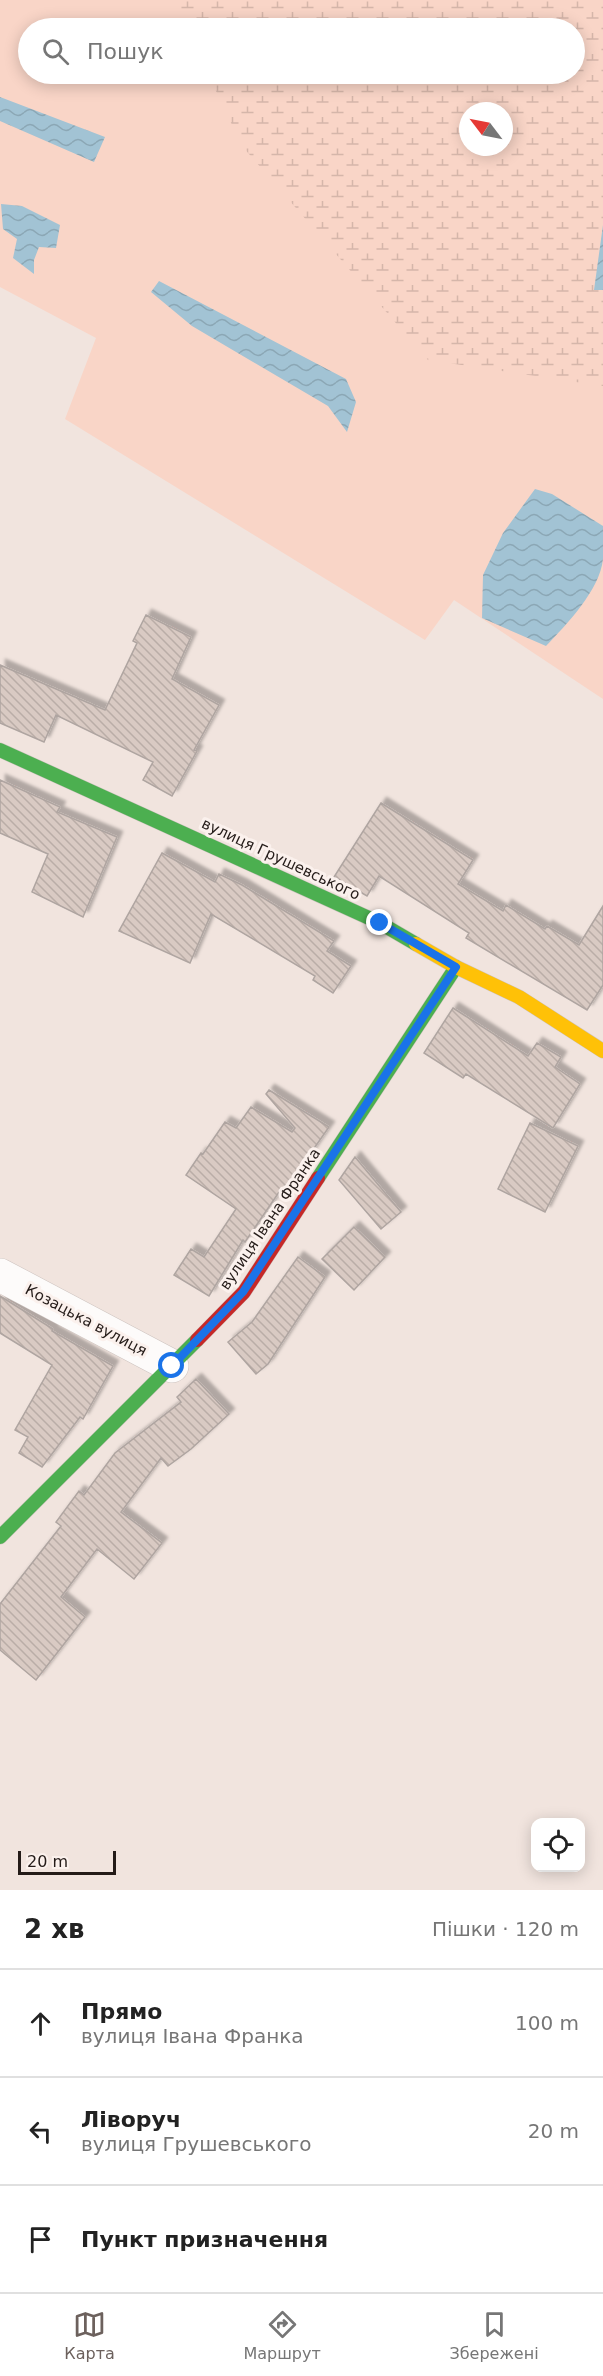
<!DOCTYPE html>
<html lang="uk">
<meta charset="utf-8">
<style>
body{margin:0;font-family:"DejaVu Sans",sans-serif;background:#f2f2f2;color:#222}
.controls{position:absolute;right:18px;bottom:18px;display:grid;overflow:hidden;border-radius:12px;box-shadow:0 3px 15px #0003}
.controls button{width:54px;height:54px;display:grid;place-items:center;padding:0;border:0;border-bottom:2px solid #e0e0e0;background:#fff;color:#222;font:30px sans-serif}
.compass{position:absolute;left:459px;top:102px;width:54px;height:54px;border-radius:50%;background:#fff;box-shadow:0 3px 15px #0003;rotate:302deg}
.scale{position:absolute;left:18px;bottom:15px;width:98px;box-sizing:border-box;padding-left:6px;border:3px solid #241b18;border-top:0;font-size:16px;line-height:21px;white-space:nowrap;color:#241b18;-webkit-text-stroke:4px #fbf1ed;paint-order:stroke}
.stop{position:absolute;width:18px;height:18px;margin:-14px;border:4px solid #1a73e8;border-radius:50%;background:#fff}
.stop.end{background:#1a73e8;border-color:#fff;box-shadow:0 2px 6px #0008}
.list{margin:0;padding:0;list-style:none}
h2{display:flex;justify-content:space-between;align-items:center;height:78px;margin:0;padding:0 24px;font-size:26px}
h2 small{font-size:20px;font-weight:400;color:#767676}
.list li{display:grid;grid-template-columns:39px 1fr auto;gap:18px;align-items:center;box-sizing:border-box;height:108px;padding:0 24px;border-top:2px solid #e0e0e0}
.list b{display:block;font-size:22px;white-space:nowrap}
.list p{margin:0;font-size:20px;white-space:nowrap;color:#767676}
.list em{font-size:20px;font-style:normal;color:#767676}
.icon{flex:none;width:33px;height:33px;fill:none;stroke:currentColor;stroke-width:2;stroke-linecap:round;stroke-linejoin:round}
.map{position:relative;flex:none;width:603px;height:1890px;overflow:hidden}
.search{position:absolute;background:#fff;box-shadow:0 3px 15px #0003;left:18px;right:18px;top:18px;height:66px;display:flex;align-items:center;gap:15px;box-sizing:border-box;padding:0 21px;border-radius:33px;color:#767676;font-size:22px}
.sheet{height:402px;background:#fff}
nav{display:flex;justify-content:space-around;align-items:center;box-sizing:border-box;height:84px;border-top:2px solid #e0e0e0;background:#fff;font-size:16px;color:#767676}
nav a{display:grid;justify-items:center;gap:3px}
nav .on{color:#6c615d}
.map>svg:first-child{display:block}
.green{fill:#f9d5c7;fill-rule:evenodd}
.wetland{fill:url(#wetland-marsh);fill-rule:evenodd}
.water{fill:url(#water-waves)}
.building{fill:url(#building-back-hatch);stroke:#afa5a1;stroke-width:1.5;filter:url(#shadow)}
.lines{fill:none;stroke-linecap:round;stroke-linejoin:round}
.street-casing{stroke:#cdc3bf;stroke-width:34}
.fast-casing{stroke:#cdc3bf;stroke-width:15}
.slow-casing{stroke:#cdc3bf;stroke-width:15}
.jam-casing{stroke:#cdc3bf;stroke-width:15}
.street{stroke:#fdfbfa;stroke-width:33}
.fast{stroke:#4caf50;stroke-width:14}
.slow{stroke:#ffc107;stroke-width:14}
.jam{stroke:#c62828;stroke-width:14}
.route{stroke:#1a73e8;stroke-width:8}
.labels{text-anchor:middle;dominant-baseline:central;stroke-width:6;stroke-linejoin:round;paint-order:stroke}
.street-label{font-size:15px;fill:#241b18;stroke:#fbf1ed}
</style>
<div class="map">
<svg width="603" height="1890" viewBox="0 0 603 1890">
<defs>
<pattern id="wetland-marsh" width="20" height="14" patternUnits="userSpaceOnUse" patternTransform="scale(1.5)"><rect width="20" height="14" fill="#f9d5c7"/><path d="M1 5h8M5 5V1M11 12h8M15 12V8" fill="none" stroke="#d5b6aa"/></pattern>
<pattern id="water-waves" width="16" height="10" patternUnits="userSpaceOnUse" patternTransform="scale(1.5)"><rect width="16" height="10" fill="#a2c3d4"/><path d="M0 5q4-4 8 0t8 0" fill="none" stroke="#8ba7b5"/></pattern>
<pattern id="building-back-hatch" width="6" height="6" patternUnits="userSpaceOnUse" patternTransform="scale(1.5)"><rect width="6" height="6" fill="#d9cac3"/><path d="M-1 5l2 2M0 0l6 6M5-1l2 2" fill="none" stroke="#baada7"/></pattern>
<filter id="shadow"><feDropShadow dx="5.5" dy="-5.5" stdDeviation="1.5" flood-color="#0004"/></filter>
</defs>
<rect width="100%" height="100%" fill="#f1e4de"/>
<path class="green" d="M 0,0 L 603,0 L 603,699 L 454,600 L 425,640 L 65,419 L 96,338 L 0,287 ZM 28,28 L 574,28 L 574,74 L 28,74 ZM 468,111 L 504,111 L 504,147 L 468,147 Z"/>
<path class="wetland" d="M 173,0 L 603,0 L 603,386 L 428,360 L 242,146 L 208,74 L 574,74 L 574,28 L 187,28 ZM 468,111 L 504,111 L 504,147 L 468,147 Z"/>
<path class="water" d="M 0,97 L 105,137 L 94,162 L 0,121 Z
M 1,204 L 22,206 L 60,225 L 56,248 L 39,247 L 34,260 L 34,274 L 13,258 L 17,239 L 3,229 Z
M 603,225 L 603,290 L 594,290 Z
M 159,281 L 346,379 L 356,402 L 347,432 L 328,406 L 192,326 L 151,292 Z
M 535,489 L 552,494 L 603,526 C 603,537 603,548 603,559 C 600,590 566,625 546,646 L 482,618 L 483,575 L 503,533 Z"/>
<path class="building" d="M 146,615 L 191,637 L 172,679 L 219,705 L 194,750 L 197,751 L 172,796 L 143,780 L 153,762 L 56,715 L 44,742 L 0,723 L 0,665 L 105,710 L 137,643 L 133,641 Z
M 0,780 L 60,807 L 57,812 L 117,837 L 83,917 L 32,892 L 48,854 L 0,833 Z
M 381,803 L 473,860 L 458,884 L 503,911 L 506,905 L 545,929 L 547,926 L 579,945 L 603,906 L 603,985 L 587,1010 L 466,938 L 469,933 L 379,876 L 367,896 L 334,877 Z
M 162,853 L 215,882 L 219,874 L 242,885 L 334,941 L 327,951 L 351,966 L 333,993 L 313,980 L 315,976 L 211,914 L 190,963 L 119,931 Z
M 453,1008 L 528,1056 L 537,1043 L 561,1057 L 555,1067 L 580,1084 L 553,1128 L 466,1074 L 463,1078 L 424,1053 Z
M 269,1090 L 329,1127 L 282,1194 L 279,1192 L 245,1242 L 243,1240 L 209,1296 L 174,1275 L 191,1249 L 204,1257 L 236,1209 L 186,1175 L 201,1153 L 203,1154 L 225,1122 L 236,1128 L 251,1107 L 292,1132 L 295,1128 L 266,1094 Z
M 530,1123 L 578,1146 L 545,1212 L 498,1189 Z
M 355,1157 L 401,1212 L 381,1229 L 339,1180 Z
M 354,1227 L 385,1257 L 354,1290 L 322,1259 Z
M 298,1257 L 325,1277 L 268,1364 L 256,1374 L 228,1342 L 252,1322 Z
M 0,1296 L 53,1329 L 52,1331 L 113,1366 L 83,1419 L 80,1417 L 42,1467 L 19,1453 L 28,1437 L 15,1430 L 52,1365 L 0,1333 Z
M 196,1379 L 229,1414 L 191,1449 L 168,1466 L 161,1458 L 121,1512 L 162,1543 L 134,1579 L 97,1549 L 61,1597 L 85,1617 L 36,1680 L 0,1650 L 0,1604 L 61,1526 L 56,1522 L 79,1491 L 84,1495 L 115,1453 L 181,1402 L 177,1397 Z"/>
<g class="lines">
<g class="street-casing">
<path id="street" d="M 0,1275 L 172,1366"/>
</g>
<g class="fast-casing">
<path id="fast" d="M 0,750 L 380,923 L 416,944
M 318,1178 L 456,967
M 0,1537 L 197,1340"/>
</g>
<g class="slow-casing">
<path id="slow" d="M 416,944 L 456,967 L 519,997 L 603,1051"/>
</g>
<g class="jam-casing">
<path id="jam" d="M 197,1340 L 244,1292 L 318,1178"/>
</g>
<use href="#street" class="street"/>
<use href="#fast" class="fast"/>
<use href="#slow" class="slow"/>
<use href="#jam" class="jam"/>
</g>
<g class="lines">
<path class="route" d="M 172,1366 L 243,1292 L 456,967 L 380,923"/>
</g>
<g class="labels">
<g class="street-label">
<text transform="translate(281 859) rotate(25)">вулиця Грушевського</text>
<text transform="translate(270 1219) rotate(-56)">вулиця Івана Франка</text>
<text transform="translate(86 1320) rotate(28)">Козацька вулиця</text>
</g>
</g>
</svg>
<div class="controls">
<button><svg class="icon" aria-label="locate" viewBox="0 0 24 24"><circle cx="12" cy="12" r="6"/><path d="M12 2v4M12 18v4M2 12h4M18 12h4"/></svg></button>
</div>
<svg class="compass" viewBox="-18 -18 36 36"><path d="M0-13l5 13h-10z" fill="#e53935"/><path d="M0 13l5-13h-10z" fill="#767676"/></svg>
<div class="scale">20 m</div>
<div class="stop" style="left:172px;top:1366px"></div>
<div class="stop end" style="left:380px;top:923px"></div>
<div class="search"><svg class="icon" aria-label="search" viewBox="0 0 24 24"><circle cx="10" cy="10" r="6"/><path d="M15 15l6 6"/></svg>Пошук</div>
</div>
<section class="sheet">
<h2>2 хв<small>Пішки · 120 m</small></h2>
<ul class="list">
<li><svg class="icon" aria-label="ahead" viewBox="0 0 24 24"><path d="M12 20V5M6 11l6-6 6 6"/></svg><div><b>Прямо</b><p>вулиця Івана Франка</p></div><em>100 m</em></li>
<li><svg class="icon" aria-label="left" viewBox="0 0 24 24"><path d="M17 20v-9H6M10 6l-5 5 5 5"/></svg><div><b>Ліворуч</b><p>вулиця Грушевського</p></div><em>20 m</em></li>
<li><svg class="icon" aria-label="arrive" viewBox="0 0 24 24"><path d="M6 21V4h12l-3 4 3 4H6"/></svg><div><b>Пункт призначення</b></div></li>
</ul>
</section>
<nav>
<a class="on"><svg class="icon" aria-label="map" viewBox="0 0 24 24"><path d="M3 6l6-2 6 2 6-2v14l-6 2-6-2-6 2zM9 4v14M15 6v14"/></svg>Карта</a>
<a><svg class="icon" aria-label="directions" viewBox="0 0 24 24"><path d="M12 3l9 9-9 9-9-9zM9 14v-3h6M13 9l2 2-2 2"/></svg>Маршрут</a>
<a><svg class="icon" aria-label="saved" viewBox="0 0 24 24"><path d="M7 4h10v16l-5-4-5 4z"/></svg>Збережені</a>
</nav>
